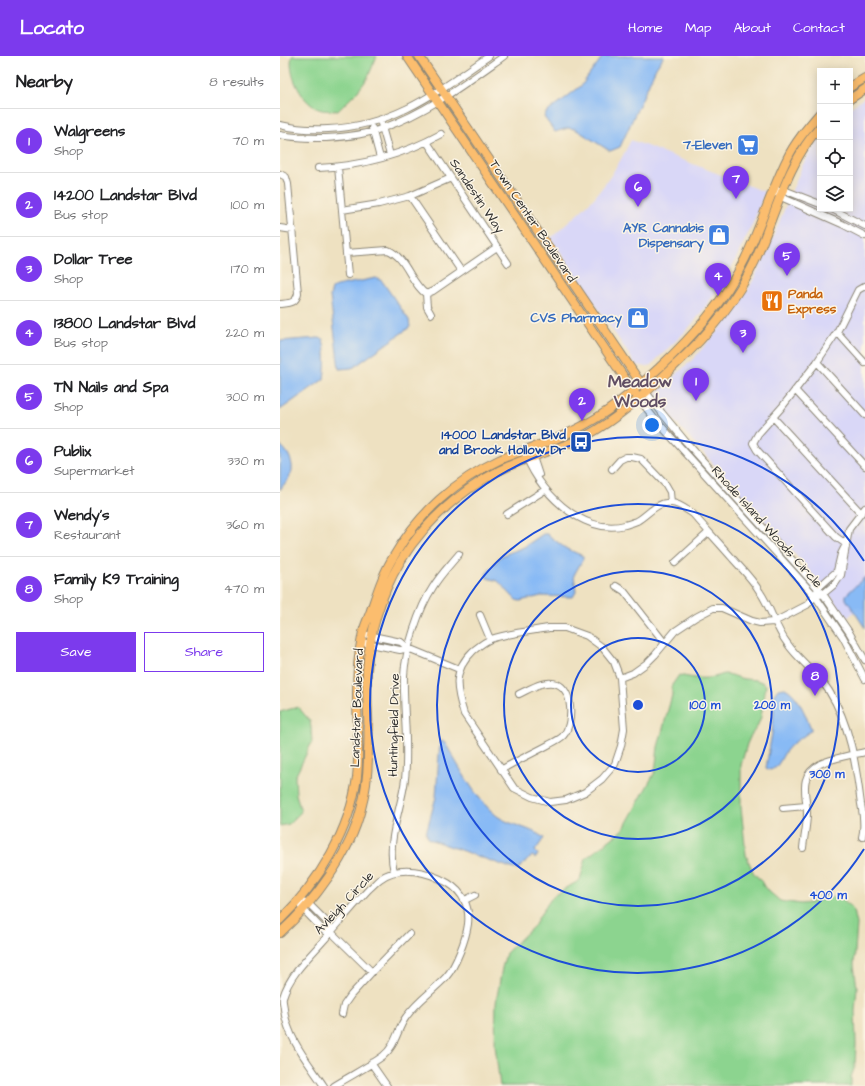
<!DOCTYPE html>
<meta charset="utf-8">
<style>
body{margin:0;font-family:"Architects Daughter",sans-serif;background:#f6f6f6;color:#202124}
.controls{position:absolute;right:12px;top:12px;display:grid;overflow:hidden;border-radius:0px;box-shadow:0 2px 10px #0003}
.controls button{width:36px;height:36px;display:grid;place-items:center;padding:0;border:0;border-bottom:1px solid #e0e0e0;background:#fff;color:#202124;font:20px sans-serif}
.you{position:absolute;left:372px;top:369px;width:14px;height:14px;margin:-10px;border:3px solid #fff;border-radius:50%;background:#1a73e8;box-shadow:0 0 0 6px #1a73e833}
.badge{display:grid;place-items:center;width:26px;height:26px;border-radius:50%;background:#7c3aed;color:#fff;font-size:13px;font-weight:700}
.pin{position:absolute;translate:-50% -33px;filter:drop-shadow(0 1px 2px #0008)}
.pin::after{content:'';position:absolute;top:21px;width:14px;height:12px;background:inherit;clip-path:polygon(0 0,100% 0,50% 100%)}
.list{margin:0;padding:0;list-style:none}
h2{display:flex;justify-content:space-between;align-items:center;height:52px;margin:0;padding:0 16px;font-size:17px}
h2 small{font-size:13px;font-weight:400;color:#757577}
.list li{display:grid;grid-template-columns:26px 1fr auto;gap:12px;align-items:center;box-sizing:border-box;height:64px;padding:0 16px;border-top:1px solid #e0e0e0}
.list b{display:block;font-size:15px;white-space:nowrap}
.list p{margin:0;font-size:13px;white-space:nowrap;color:#757577}
.list em{font-size:13px;font-style:normal;color:#757577}
.actions{display:flex;gap:8px;padding:12px 16px}
.actions a{flex:1;padding:9px 0;border:1px solid #7c3aed;border-radius:0px;text-align:center;font-size:14px;color:#7c3aed}
.actions .main{background:#7c3aed;color:#fff}
.icon{flex:none;width:22px;height:22px;fill:none;stroke:currentColor;stroke-width:2;stroke-linecap:round;stroke-linejoin:round}
.map{position:relative;flex:none;width:585px;height:1030px;overflow:hidden}
header{display:flex;align-items:center;gap:24px;box-sizing:border-box;height:56px;padding:0 20px;background:#7c3aed;color:#fff}
header strong{font-size:19px}
nav{display:flex;gap:22px;margin-inline-start:auto;font-size:14px}
main{display:flex}
aside{flex:1;background:#fff}
.map>svg:first-child{display:block}
.built{fill:#d9d7f7}
.green{fill:#8cd48f;stroke:#5c805d}
.water{fill:#88baf5;stroke:#5a7290}
.lines{fill:none;stroke-linecap:round;stroke-linejoin:round}
.minor-casing{stroke:#8c8676;stroke-width:8}
.major-casing{stroke:#8c8676;stroke-width:10}
.minor{stroke:#fff;stroke-width:6}
.major{stroke:#fbbd6e;stroke-width:8}
.ring{fill:none;stroke:#1d4ed8;stroke-width:2}
.labels{text-anchor:middle;dominant-baseline:central;stroke-width:3;stroke-linejoin:round;paint-order:stroke}
.shop-label{font-size:13px;font-weight:bold;fill:#366cbe;stroke:#fcf5e5;text-anchor:end}
.street-label{font-size:13px;fill:#2b2b2b;stroke:#fcf5e5}
.food-label{font-size:13px;font-weight:bold;fill:#c56008;stroke:#fcf5e5;text-anchor:start}
.transit-label{font-size:13px;font-weight:bold;fill:#164399;stroke:#fcf5e5;text-anchor:end}
.district-label{font-size:17px;font-weight:bold;fill:#614e64;stroke:#fcf5e5}
.centre{fill:#1d4ed8;stroke:#fcf5e5;stroke-width:2}
.ring-label{font-size:12px;text-anchor:middle;font-weight:bold;fill:#1d4ed8;stroke:#fcf5e5;stroke-width:3;stroke-linejoin:round;paint-order:stroke}
</style>
<header>
<strong>Locato</strong>
<nav><a>Home</a><a>Map</a><a>About</a><a>Contact</a></nav>
</header>
<main>
<aside>
<h2>Nearby<small>8 results</small></h2>
<ul class="list">
<li><span class="badge">1</span><div><b>Walgreens</b><p>Shop</p></div><em>70 m</em></li>
<li><span class="badge">2</span><div><b>14200 Landstar Blvd</b><p>Bus stop</p></div><em>100 m</em></li>
<li><span class="badge">3</span><div><b>Dollar Tree</b><p>Shop</p></div><em>170 m</em></li>
<li><span class="badge">4</span><div><b>13800 Landstar Blvd</b><p>Bus stop</p></div><em>220 m</em></li>
<li><span class="badge">5</span><div><b>TN Nails and Spa</b><p>Shop</p></div><em>300 m</em></li>
<li><span class="badge">6</span><div><b>Publix</b><p>Supermarket</p></div><em>330 m</em></li>
<li><span class="badge">7</span><div><b>Wendy's</b><p>Restaurant</p></div><em>360 m</em></li>
<li><span class="badge">8</span><div><b>Family K9 Training</b><p>Shop</p></div><em>470 m</em></li>
</ul>
<div class="actions"><a class="main">Save</a><a>Share</a></div>
</aside>
<div class="map">
<svg width="585" height="1030" viewBox="0 0 585 1030">
<rect width="100%" height="100%" fill="#fcf5e5"/>
<filter id="ink" filterUnits="userSpaceOnUse"><feTurbulence type="fractalNoise" baseFrequency=".025" numOctaves="2"/><feDisplacementMap in="SourceGraphic" scale="8" xChannelSelector="R" yChannelSelector="G"/><feConvolveMatrix kernelMatrix="1 2 1 2 8 2 1 2 1" color-interpolation-filters="sRGB"/></filter>
<filter id="wash" filterUnits="userSpaceOnUse"><feTurbulence type="fractalNoise" baseFrequency=".012" numOctaves="4" result="noise"/><feDisplacementMap in="SourceGraphic" scale="16" xChannelSelector="R" yChannelSelector="G"/><feGaussianBlur stdDeviation="0.9" result="paint"/><feColorMatrix in="noise" values="0 0 0 0 0 0 0 0 0 0 0 0 0 0 0 0 0 1.4 0 .05"/><feComposite in="paint" operator="in"/></filter>
<g filter="url(#wash)">
<rect width="100%" height="100%" fill="#eee1c1"/>
<path class="built" d="M 585,41 L 585,547 L 567,562 L 539,525 L 381,350 L 378,345 L 377,339 L 379,334 L 413,303 L 442,270 L 469,232 L 487,196 L 522,110 L 540,81 L 540,153 L 570,153 L 570,52 Z
M 351,84 L 485,136 L 473,167 L 454,207 L 442,228 L 415,265 L 403,278 L 371,309 L 367,311 L 357,309 L 354,306 L 271,182 L 301,155 L 315,141 L 328,124 L 340,105 Z"/>
<path class="green" d="M 12,0 L 97,0 L 87,23 L 78,35 L 58,55 C 53,54 47,55 42,54 C 23,50 7,18 12,0 Z
M 444,618 C 451,618 454,620 460,622 C 471,625 476,621 486,629 L 481,661 L 477,671 L 471,679 L 467,688 L 461,709 L 461,751 L 466,799 L 473,816 L 481,825 L 485,832 L 500,845 L 521,848 L 530,847 L 549,841 L 561,841 L 574,855 L 577,868 L 574,909 L 577,932 L 575,955 L 576,988 L 575,1010 L 571,1021 L 571,1030 L 220,1030 L 215,989 L 216,947 L 222,912 L 226,897 L 255,869 L 258,862 L 273,840 L 300,824 L 306,802 L 343,774 L 370,725 L 375,716 L 378,691 L 392,639 L 392,629 L 399,619 C 415,623 429,624 444,618 Z
M 18,651 L 30,665 L 31,672 L 32,686 L 15,721 L 16,738 L 21,756 L 9,768 L 0,770 L 0,656 Z"/>
<path class="water" d="M 323,0 L 384,0 L 376,12 L 340,91 L 330,95 L 295,73 L 288,72 L 275,76 L 264,61 L 266,57 L 301,30 Z
M 96,222 L 102,225 L 129,264 L 130,271 L 74,311 L 71,312 L 59,313 L 50,240 L 52,233 L 56,230 Z
M 39,282 L 43,283 C 46,296 46,310 44,323 L 0,354 L 0,285 Z
M 0,389 C 8,395 15,408 11,418 C 9,423 3,429 0,434 Z
M 263,478 L 267,478 L 285,492 L 303,500 L 303,503 L 294,519 L 296,536 L 293,541 L 261,540 L 240,545 L 236,544 L 218,525 L 207,522 L 206,518 L 221,500 L 244,491 Z
M 585,521 L 585,572 L 566,543 L 566,539 Z
M 505,632 C 519,639 525,659 531,672 L 531,674 C 523,682 513,685 506,695 C 501,701 499,712 490,714 L 486,712 L 492,677 L 494,655 L 491,643 L 498,633 Z
M 160,685 L 162,685 L 165,687 C 179,710 195,743 217,760 C 231,770 250,771 264,782 L 255,795 L 258,798 L 256,802 L 252,800 L 238,813 L 234,813 L 149,783 L 146,777 L 156,741 Z"/>
</g>
<g filter="url(#ink)">
<g class="lines">
<g class="minor-casing">
<path id="minor" d="M 100,64 L 110,99
M 0,69 C 16,73 32,74 48,73 C 115,70 157,36 209,0
M 92,72 L 100,102
M 0,79 C 15,82 30,82 46,82 C 65,81 85,79 103,72 C 148,56 186,27 224,0
M 147,86 L 228,207
M 58,111 L 68,219
M 38,112 C 81,110 123,99 161,78
M 0,118 L 6,121 L 8,128 L 18,237 C 16,248 9,247 0,248
M 493,134 L 501,141 L 562,168 L 585,180
M 499,134 L 504,134 L 540,148
M 130,140 L 181,215
M 552,153 L 585,170
M 62,154 L 99,148 L 130,140 L 171,122
M 0,172 L 13,174
M 66,197 L 108,194 C 127,202 130,227 146,238
M 146,238 L 153,235 L 217,191
M 146,238 L 147,251 L 151,258
M 557,276 L 585,307
M 537,306 L 585,359
M 515,334 L 585,410
M 366,336 L 382,357 L 406,386 L 543,538 L 569,576 L 585,604
M 359,343 L 374,362 L 535,540 L 563,581 L 585,623
M 493,361 L 581,457
M 250,392 L 259,419
M 244,394 C 255,432 302,481 345,469 C 349,468 354,466 357,465 C 368,459 377,445 391,447 C 399,447 407,454 413,458 C 426,473 440,488 453,503 C 463,514 473,524 480,536 C 491,552 495,571 507,587 C 519,605 537,616 549,635 C 570,668 576,709 581,748 C 583,758 585,770 582,781
M 332,413 L 340,404 L 346,401 L 352,401 L 361,403 L 386,429 L 390,436 L 391,447
M 227,458 L 265,434
M 566,488 L 556,481 L 477,394 L 473,387 L 478,378 L 502,351 L 537,306 L 557,276 L 578,234 L 585,230
M 395,507 L 429,476
M 336,530 L 344,535 L 384,586
M 537,535 L 538,532 L 557,515 L 561,498 L 564,492
M 200,559 L 210,583
M 269,572 L 285,572 L 307,580 L 322,591 L 334,606 L 340,622 L 344,673 L 341,690 L 335,708 L 322,723 L 305,736 L 286,744 L 270,746 L 252,741 L 234,732 L 184,658 C 176,633 172,615 193,595 C 198,591 205,585 211,583 C 229,577 250,575 269,572 Z
M 88,579 L 121,586 L 128,592 L 179,613
M 81,586 L 120,594 L 128,592
M 340,622 L 353,617 L 367,607 L 375,599 L 395,575 L 416,561 L 433,552 L 442,552 L 472,565 L 480,567 L 494,566 L 527,549 L 535,540 L 543,538 L 555,528 L 561,519 L 569,473 L 585,452
M 221,714 C 237,704 254,697 270,688 C 274,686 280,683 283,680 C 294,668 293,634 277,628 C 265,623 250,633 239,638
M 503,752 L 526,750
M 523,792 C 524,781 527,769 527,758 C 527,738 517,721 540,708 C 552,702 572,699 585,696
M 114,816 C 106,784 121,755 125,723 C 129,689 123,655 124,620 C 125,595 139,552 153,531 C 160,519 170,509 179,498
M 185,844 L 195,839
M 18,845 L 29,848 L 49,868 L 51,876 L 92,916
M 21,851 L 44,875 L 51,876
M 62,958 L 64,949 L 71,939 L 92,916 L 129,878
M 91,1007 L 107,1030
M 44,1030 C 28,1006 7,982 4,953 C 4,949 2,945 3,941 C 10,918 30,900 45,883 C 60,866 74,849 89,833 C 93,830 96,826 100,823 C 120,808 149,816 168,827 C 183,836 190,851 188,868 C 186,883 176,910 166,921 C 153,935 137,945 126,961 C 117,973 116,990 103,1000 C 88,1011 70,1020 54,1030"/>
</g>
<g class="major-casing">
<path id="major" d="M 127,0 L 356,339
M 139,0 L 364,332
M 570,31 L 585,22
M 570,43 L 585,33
M 0,864 C 39,826 70,775 77,721 C 80,693 77,665 77,638 C 77,619 78,600 82,581 C 83,573 87,565 90,557 C 97,537 103,517 114,500 C 138,458 176,424 219,404 C 237,396 255,391 273,384 C 292,376 310,367 327,355 C 346,342 362,327 379,312 C 413,280 444,246 465,203 C 481,170 491,135 507,103 C 515,86 528,71 540,57
M 0,877 C 34,846 70,798 81,753 C 86,735 88,715 88,697 C 90,669 86,641 87,614 C 89,577 101,538 120,506 C 149,459 194,422 246,403 C 265,396 285,390 304,381 C 338,363 366,337 393,311 C 426,281 456,246 475,205 C 493,164 509,102 540,71"/>
</g>
<use href="#minor" class="minor"/>
<use href="#major" class="major"/>
</g>
</g>
<g class="ring">
<circle cx="358" cy="649" r="67"/>
<circle cx="358" cy="649" r="134"/>
<circle cx="358" cy="649" r="201"/>
<path d="M584 793A268 268 0 1 1 584 505"/>
</g>
<defs>
<g id="supermarket-square" transform="scale(1.15)"><rect x="-9" y="-9" width="18" height="18" rx="4" fill="#3f7fe0" stroke="#fcf5e5"/><path d="M-6-5.5h2.5l.6 2H6L4.5 2H-2.5L-4.4-4H-6ZM-1.5 3.2a1.3 1.3 0 1 0 .1 0ZM3 3.2a1.3 1.3 0 1 0 .1 0Z" fill="#fff"/></g>
<g id="shop-square" transform="scale(1.15)"><rect x="-9" y="-9" width="18" height="18" rx="4" fill="#3f7fe0" stroke="#fcf5e5"/><path d="M-5-2.5h2.3a2.7 3.5 0 0 1 5.4 0H5L5.5 6h-11ZM-1.5-2.5h3a1.5 2.3 0 0 0-3 0Z" fill="#fff"/></g>
<g id="restaurant-square" transform="scale(1.15)"><rect x="-9" y="-9" width="18" height="18" rx="4" fill="#e8710a" stroke="#fcf5e5"/><path d="M-5-6h1v4h1v-4h1v4h1v-4h1v5L-1.5 .5V6h-2V.5L-5-1ZM5-6V6H3V1.5H1.5Q1.5-4 5-6Z" fill="#fff"/></g>
<g id="bus-square" transform="scale(1.15)"><rect x="-9" y="-9" width="18" height="18" rx="4" fill="#1a4fb4" stroke="#fcf5e5"/><path d="M-5-6H5V4H4V6H2V4H-2V6H-4V4H-5ZM-3.5-4V0h7V-4ZM-3.5 1.2v1.5H-2V1.2ZM2 1.2v1.5H3.5V1.2Z" fill="#fff"/></g>
</defs>
<g fill-rule="evenodd">
<use href="#supermarket-square" x="468" y="89"/>
<use href="#shop-square" x="439" y="179"/>
<use href="#restaurant-square" x="492" y="245"/>
<use href="#shop-square" x="358" y="262"/>
<use href="#bus-square" x="301" y="386"/>
</g>
<g class="labels">
<g class="shop-label">
<text x="452" y="89">7-Eleven</text>
<text x="424" y="172">AYR Cannabis<tspan x="424" dy="15">Dispensary</tspan></text>
<text x="342" y="262">CVS Pharmacy</text>
</g>
<g class="street-label">
<text transform="translate(197 140) rotate(56)">Sandestin Way</text>
<text transform="translate(253 165) rotate(56)">Town Center Boulevard</text>
<text transform="translate(487 471) rotate(48)">Rhode Island Woods Circle</text>
<text transform="translate(77 652) rotate(-88)">Landstar Boulevard</text>
<text transform="translate(114 669) rotate(-89)">Huntingfield Drive</text>
<text transform="translate(64 847) rotate(-47)">Avleigh Circle</text>
</g>
<g class="food-label">
<text x="508" y="238">Panda<tspan x="508" dy="15">Express</tspan></text>
</g>
<g class="transit-label">
<text x="286" y="379">14000 Landstar Blvd<tspan x="286" dy="15">and Brook Hollow Dr</tspan></text>
</g>
<g class="district-label">
<text x="360" y="326">Meadow<tspan x="360" dy="20">Woods</tspan></text>
</g>
</g>
<circle cx="358" cy="649" r="6" class="centre"/>
<g class="ring-label">
<text x="425" y="653">100 m</text>
<text x="492" y="653">200 m</text>
<text x="547" y="722">300 m</text>
<text x="548" y="843">400 m</text>
</g>
</svg>
<div class="controls">
<button>+</button>
<button>−</button>
<button><svg class="icon" aria-label="locate" viewBox="0 0 24 24"><circle cx="12" cy="12" r="6"/><path d="M12 2v4M12 18v4M2 12h4M18 12h4"/></svg></button>
<button><svg class="icon" aria-label="layers" viewBox="0 0 24 24"><path d="M12 4l9 5-9 5-9-5zM3 14l9 5 9-5"/></svg></button>
</div>
<div class="you"></div>
<div class="pin badge" style="left:416px;top:345px">1</div>
<div class="pin badge" style="left:302px;top:365px">2</div>
<div class="pin badge" style="left:463px;top:297px">3</div>
<div class="pin badge" style="left:438px;top:240px">4</div>
<div class="pin badge" style="left:507px;top:220px">5</div>
<div class="pin badge" style="left:358px;top:151px">6</div>
<div class="pin badge" style="left:456px;top:143px">7</div>
<div class="pin badge" style="left:535px;top:640px">8</div>
</div>
</main>
